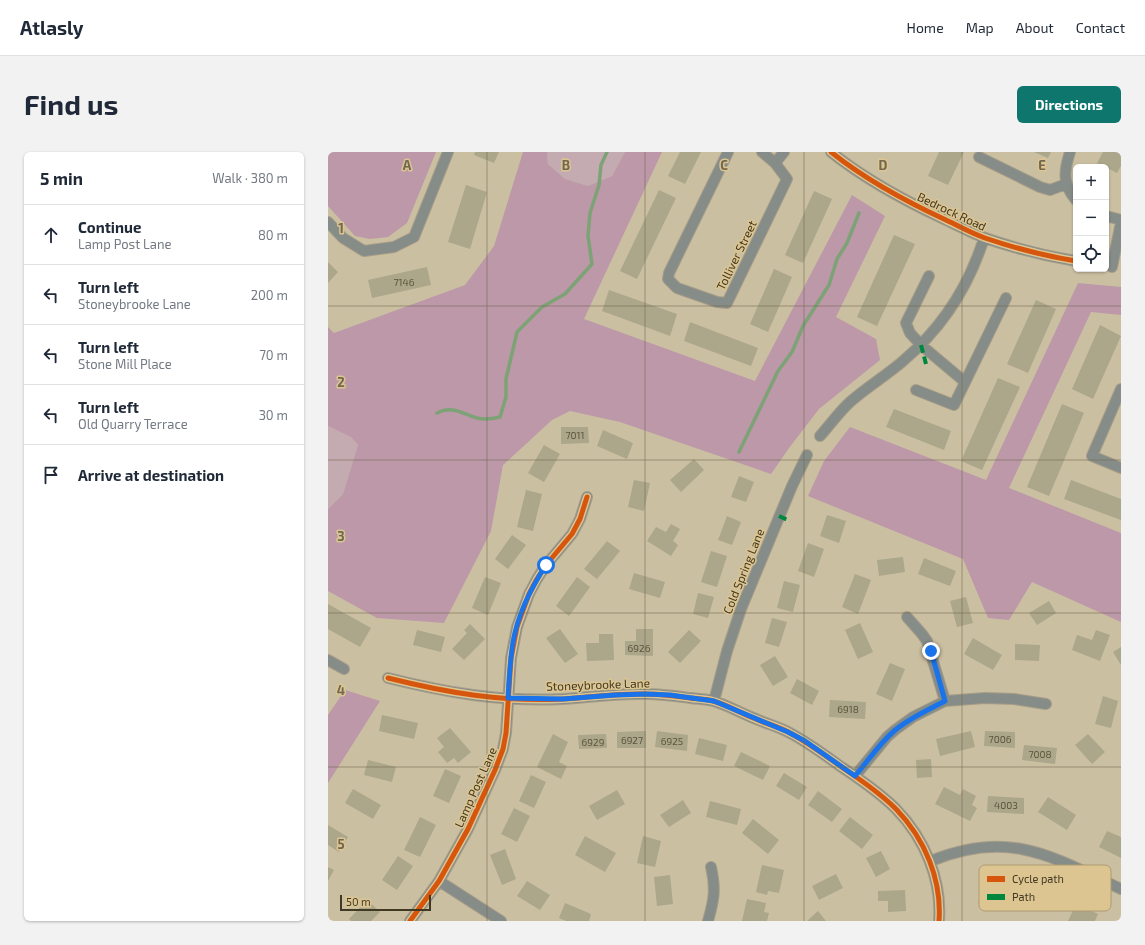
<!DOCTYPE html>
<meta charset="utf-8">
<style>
body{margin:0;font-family:"Exo 2",sans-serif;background:#f2f2f3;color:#1f2937}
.controls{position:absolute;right:12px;top:12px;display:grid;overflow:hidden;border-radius:6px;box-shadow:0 1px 3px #0004}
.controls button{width:36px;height:36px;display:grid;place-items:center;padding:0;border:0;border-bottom:1px solid #e0e1e3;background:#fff;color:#1f2937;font:20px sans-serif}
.scale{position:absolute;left:12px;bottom:10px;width:91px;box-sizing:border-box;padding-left:4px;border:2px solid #423923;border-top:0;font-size:11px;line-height:14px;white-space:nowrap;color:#423923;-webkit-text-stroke:3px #dcc591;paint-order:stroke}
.stop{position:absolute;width:12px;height:12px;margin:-9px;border:3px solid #1a73e8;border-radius:50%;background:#fff}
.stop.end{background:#1a73e8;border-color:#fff;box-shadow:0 1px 4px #0008}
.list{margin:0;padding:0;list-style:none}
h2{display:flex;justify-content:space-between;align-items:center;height:52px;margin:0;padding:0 16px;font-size:17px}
h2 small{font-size:13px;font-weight:400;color:#747a83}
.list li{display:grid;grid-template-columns:26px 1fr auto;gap:12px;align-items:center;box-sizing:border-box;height:60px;padding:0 16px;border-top:1px solid #e0e1e3}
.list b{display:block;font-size:15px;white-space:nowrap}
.list p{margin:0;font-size:13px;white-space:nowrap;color:#747a83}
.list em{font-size:13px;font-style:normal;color:#747a83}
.icon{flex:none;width:22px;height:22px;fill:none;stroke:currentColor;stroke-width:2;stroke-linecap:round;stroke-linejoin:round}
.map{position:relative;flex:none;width:793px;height:769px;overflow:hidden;border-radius:6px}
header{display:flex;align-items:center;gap:24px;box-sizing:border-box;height:56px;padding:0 20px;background:#fff;border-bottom:1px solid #e0e1e3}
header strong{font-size:19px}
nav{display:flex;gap:22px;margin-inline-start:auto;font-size:14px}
.intro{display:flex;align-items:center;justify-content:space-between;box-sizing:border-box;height:96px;padding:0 24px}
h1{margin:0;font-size:28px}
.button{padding:10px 18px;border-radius:6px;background:#0f766e;color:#fff;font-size:14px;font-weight:700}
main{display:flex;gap:24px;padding:0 24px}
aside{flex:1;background:#fff;border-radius:6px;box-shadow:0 1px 3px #0004}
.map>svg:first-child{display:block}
.green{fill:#c4abb1}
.forest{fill:#bc98a9}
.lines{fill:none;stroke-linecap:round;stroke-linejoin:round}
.stream{stroke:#7da275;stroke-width:3.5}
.building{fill:#aca68a}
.street-casing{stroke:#a79d87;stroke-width:12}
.street{stroke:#868d89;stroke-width:10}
.quiet{stroke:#00873e;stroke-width:4;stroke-dasharray:8 4;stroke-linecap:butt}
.cycleway-casing{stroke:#dcc591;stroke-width:8}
.cycleway{stroke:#d7560e;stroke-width:5}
.route{stroke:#1a73e8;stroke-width:5}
.grid{fill:none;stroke:#72684f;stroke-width:1;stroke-opacity:0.55}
.labels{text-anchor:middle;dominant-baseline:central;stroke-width:3;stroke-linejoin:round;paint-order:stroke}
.number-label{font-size:10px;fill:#5c543d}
.street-label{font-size:12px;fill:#423923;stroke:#dcc591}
.key{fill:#dcc591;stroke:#ae9b70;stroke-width:1}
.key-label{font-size:11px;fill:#423923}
.grid-label{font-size:13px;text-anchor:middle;font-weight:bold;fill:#72684f;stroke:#dcc591;stroke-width:3;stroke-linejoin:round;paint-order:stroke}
</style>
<header>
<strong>Atlasly</strong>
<nav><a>Home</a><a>Map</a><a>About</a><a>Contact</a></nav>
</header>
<div class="intro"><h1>Find us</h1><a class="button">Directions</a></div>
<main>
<aside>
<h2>5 min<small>Walk · 380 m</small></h2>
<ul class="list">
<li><svg class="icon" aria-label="ahead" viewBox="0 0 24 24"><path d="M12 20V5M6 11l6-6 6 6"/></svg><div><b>Continue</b><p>Lamp Post Lane</p></div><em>80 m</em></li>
<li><svg class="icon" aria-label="left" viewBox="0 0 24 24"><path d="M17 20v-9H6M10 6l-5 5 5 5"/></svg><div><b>Turn left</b><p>Stoneybrooke Lane</p></div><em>200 m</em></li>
<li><svg class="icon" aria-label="left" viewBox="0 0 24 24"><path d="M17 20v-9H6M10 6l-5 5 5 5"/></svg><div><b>Turn left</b><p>Stone Mill Place</p></div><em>70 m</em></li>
<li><svg class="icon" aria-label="left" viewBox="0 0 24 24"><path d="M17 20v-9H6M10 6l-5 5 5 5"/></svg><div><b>Turn left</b><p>Old Quarry Terrace</p></div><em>30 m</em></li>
<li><svg class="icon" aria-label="arrive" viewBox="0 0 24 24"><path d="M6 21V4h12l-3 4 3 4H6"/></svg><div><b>Arrive at destination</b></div></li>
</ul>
</aside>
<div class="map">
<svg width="793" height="769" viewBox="0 0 793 769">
<rect width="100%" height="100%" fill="#cbbfa2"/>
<path class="green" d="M 219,0 L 297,0 L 284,24 L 260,34 L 237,27 L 220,12 Z
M 0,274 L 23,285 L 30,293 L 15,342 L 0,357 Z"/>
<path class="forest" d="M 0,0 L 108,0 L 79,71 L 60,85 L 42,87 L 27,84 L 0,54 Z
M 195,0 L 219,0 L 220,12 L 237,27 L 260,34 L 284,24 L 297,0 L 334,0 L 256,167 L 427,229 L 524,43 L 557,64 L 508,165 L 548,187 L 552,208 L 491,257 L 461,296 L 443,322 L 292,270 L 242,259 L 224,268 L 175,313 L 163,379 L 116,471 L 49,466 L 0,439 L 0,357 L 15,342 L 30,293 L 23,285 L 0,274 L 0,175 L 6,181 L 137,133 L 166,94 Z
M 750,131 L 793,135 L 793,163 L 763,160 L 681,336 L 793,381 L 793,470 L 704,430 L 681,468 L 660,466 L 635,407 L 480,344 L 496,309 L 522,275 L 658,328 Z
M 17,538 L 52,549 L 0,631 L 0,563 Z"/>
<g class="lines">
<path class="stream" d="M 109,261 C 124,253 135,262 149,266 C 157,268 164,267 172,265 L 178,245 L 178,227 L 189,180 L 214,155 L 237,142 L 264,112 L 260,84 L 262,61 L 271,33 L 273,13 L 279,0
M 411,300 L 450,219 L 464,200 L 475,174 L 501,133 L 509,107 L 519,91 L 531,61"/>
</g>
<path class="building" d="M 147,0 L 171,0 L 166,11 L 146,3 Z
M 352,0 L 373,0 L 357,32 L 340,24 Z
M 611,0 L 636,0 L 620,33 L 600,24 Z
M 706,0 L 723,0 L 720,6 Z
M 775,0 L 793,0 L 793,14 L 789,21 L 769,11 Z
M 138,33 L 159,40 L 142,97 L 120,90 Z
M 331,38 L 348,46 L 309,127 L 292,119 Z
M 486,39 L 504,47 L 475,111 L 457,103 Z
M 566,83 L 587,92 L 549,174 L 529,165 Z
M 0,110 L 10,120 L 0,131 Z
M 99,115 L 103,133 L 44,146 L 40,128 Z
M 446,117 L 464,125 L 440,180 L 422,172 Z
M 281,138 L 349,162 L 342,184 L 274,159 Z
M 708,148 L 728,157 L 700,221 L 679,212 Z
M 362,170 L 430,196 L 423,214 L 356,189 Z
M 772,173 L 793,184 L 765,247 L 744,237 Z
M 670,226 L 692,235 L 654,318 L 633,309 Z
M 734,252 L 756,261 L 721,344 L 699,335 Z
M 566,257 L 623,279 L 616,298 L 558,275 Z
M 233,275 L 260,275 L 261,291 L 233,292 Z
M 275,278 L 305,291 L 299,307 L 269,294 Z
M 216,293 L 232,302 L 216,330 L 200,321 Z
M 366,307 L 376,318 L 353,340 L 342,328 Z
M 411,324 L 426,330 L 418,350 L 403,345 Z
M 306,328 L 322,331 L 316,359 L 300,355 Z
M 743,328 L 793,347 L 793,368 L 736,347 Z
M 198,338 L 214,342 L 205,379 L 189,375 Z
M 499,363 L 518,369 L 511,391 L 492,384 Z
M 399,364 L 413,370 L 404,393 L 390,388 Z
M 343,372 L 352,377 L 345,389 L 350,393 L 343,404 L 319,389 L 328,375 L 338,380 Z
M 184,383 L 198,393 L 180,417 L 167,407 Z
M 279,389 L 292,399 L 269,427 L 256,417 Z
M 480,391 L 496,397 L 486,425 L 470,419 Z
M 383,399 L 399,404 L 389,435 L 373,430 Z
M 575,405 L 577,420 L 551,424 L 549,408 Z
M 596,406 L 628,419 L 622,434 L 590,422 Z
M 306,421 L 337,430 L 332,446 L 301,437 Z
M 527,422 L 543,428 L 530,462 L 514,455 Z
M 157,425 L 173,431 L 160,463 L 144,456 Z
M 249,425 L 262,435 L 241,464 L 228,454 Z
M 456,429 L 472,433 L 465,460 L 449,456 Z
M 370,441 L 386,445 L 380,466 L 365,462 Z
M 638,445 L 645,471 L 629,475 L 622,449 Z
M 721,449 L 728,461 L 709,473 L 701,461 Z
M 0,452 L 43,476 L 32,495 L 0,477 Z
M 444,466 L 459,470 L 451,495 L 437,491 Z
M 532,471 L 545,500 L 530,507 L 517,478 Z
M 142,472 L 157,487 L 136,508 L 124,497 L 139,481 L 136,478 Z
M 232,477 L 250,502 L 237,511 L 218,486 Z
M 308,477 L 325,477 L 325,504 L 297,503 L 297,489 L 308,489 Z
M 89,478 L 117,485 L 113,500 L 85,493 Z
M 361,478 L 373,489 L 352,511 L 340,500 Z
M 768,478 L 782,483 L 772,509 L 744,498 L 749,483 L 764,488 Z
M 271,482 L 285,482 L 286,508 L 259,509 L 258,491 L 271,491 Z
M 645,486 L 674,503 L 665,518 L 636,502 Z
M 687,492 L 712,493 L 711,509 L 687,508 Z
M 793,495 L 793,513 L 785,500 Z
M 447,504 L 460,525 L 445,534 L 432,513 Z
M 562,511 L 577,517 L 564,549 L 548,542 Z
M 469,527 L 491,539 L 484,553 L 462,541 Z
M 775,544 L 790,549 L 783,576 L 767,572 Z
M 502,548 L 538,550 L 537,567 L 501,565 Z
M 54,563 L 90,571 L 86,587 L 51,579 Z
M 122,576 L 143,600 L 130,611 L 126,606 L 119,611 L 110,600 L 116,595 L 109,586 Z
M 318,579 L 318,596 L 289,596 L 289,580 Z
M 329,579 L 360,583 L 359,599 L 327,595 Z
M 643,579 L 647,595 L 612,604 L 608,587 Z
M 657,579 L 687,580 L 687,596 L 656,594 Z
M 225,582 L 240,590 L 231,610 L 239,614 L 233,627 L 209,615 Z
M 278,582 L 279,596 L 251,597 L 250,583 Z
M 760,582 L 777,600 L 764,612 L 747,593 Z
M 371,586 L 399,593 L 395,609 L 367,602 Z
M 696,593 L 729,596 L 727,612 L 694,608 Z
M 413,600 L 442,614 L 435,628 L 406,614 Z
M 603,607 L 604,625 L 589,626 L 588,608 Z
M 40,608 L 68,615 L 64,630 L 36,623 Z
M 117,617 L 133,624 L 121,651 L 105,644 Z
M 456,621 L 479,635 L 471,648 L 448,634 Z
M 203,623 L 218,630 L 206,656 L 191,649 Z
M 616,635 L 632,643 L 635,637 L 648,644 L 644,653 L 649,656 L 642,669 L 607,652 Z
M 25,637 L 53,653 L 45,667 L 17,651 Z
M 289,638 L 297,652 L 269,668 L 261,654 Z
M 490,639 L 514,657 L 504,670 L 480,653 Z
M 660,644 L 696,646 L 696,662 L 659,660 Z
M 720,645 L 748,663 L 739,678 L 710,660 Z
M 355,648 L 363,661 L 341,675 L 332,663 Z
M 382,649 L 413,657 L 409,673 L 378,665 Z
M 186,656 L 202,664 L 189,690 L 173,682 Z
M 92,665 L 108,673 L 92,705 L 76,698 Z
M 522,665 L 545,683 L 534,697 L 511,679 Z
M 425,667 L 451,688 L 440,702 L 414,681 Z
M 0,673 L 20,685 L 11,700 L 0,693 Z
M 779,679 L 793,685 L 793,706 L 771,695 Z
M 257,684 L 288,701 L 277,720 L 247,703 Z
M 315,684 L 333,689 L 327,715 L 309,711 Z
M 177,697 L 188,727 L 174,733 L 162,703 Z
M 553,699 L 562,717 L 548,725 L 538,706 Z
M 70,704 L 85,714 L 69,738 L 54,728 Z
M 434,713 L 456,718 L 451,741 L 440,739 L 439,743 L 428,740 Z
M 0,715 L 6,718 L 0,729 Z
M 508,722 L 515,736 L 491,748 L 484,734 Z
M 342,723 L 345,752 L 329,754 L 326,725 Z
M 660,726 L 677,732 L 667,758 L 650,751 Z
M 199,729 L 222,743 L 212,758 L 189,744 Z
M 577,738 L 578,759 L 560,760 L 560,749 L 550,749 L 550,739 Z
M 419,747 L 438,751 L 436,760 L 441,761 L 439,769 L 414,769 Z
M 39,748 L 52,760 L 43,769 L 23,769 L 21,767 Z
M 237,751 L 263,762 L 261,769 L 238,769 L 231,766 Z
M 748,752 L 770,762 L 767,769 L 740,769 Z
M 490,759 L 498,769 L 479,769 Z"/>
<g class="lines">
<g class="street-casing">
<path id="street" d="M 400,0 L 341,121 L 340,127 L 349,136 L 389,150 L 399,151 L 459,27 L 447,11 L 434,0
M 503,0 C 538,28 577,49 618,68 C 631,74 643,81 657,86 C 686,96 717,104 748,109
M 742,0 C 736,19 734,32 748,48
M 651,5 L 712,35 L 722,38 L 738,32
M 447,11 L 456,0
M 778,64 L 793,68
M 0,70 L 15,86 L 36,99 L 66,95 L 86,85 L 120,0
M 784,115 L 793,70
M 601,124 L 578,171 L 582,181 L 593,193 L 637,230
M 793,237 L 764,304 L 793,316
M 588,238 L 626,253 L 678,146
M 492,284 C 502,273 511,260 522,250 C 539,235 559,223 575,209 C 614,176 641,134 656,86
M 579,465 L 594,482 L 599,489 L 617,549
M 0,508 L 16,517
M 60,526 C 120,541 173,550 235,547 C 263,545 291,541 319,542 C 333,542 347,544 362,546 C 369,547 378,547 385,549 C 400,553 414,562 428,567 C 439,572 452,575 462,581 C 481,591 498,604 515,616 C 533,628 553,642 568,657 C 597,687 614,728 611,769
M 386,549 L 399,499 L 413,457 L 464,334 L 479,303
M 527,624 L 559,585 L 567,578 L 585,565 L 617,549 L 657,546 L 686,547 L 718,552
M 603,709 C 681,677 723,704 793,737
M 111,729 L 173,769
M 82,769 L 111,729 L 140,677 L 167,618 L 175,597 L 178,581 L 183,506 L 189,475 L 201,442 L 209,427 L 218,413 L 244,382 L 252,367 L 259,345
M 380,769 C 386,748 388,737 383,715"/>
</g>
<use href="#street" class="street"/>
<path class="quiet" d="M 593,193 L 598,212
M 451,364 L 462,369"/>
<g class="cycleway-casing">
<path id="cycleway" d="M 503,0 C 538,28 577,49 618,68 C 631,74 643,81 657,86 C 686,96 717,104 748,109
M 60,526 C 120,541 173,550 235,547 C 263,545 291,541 319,542 C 333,542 347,544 362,546 C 369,547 378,547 385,549 C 400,553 414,562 428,567 C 439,572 452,575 462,581 C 481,591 498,604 515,616 C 533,628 553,642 568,657 C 597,687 614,728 611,769
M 82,769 L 111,729 L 140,677 L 167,618 L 175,597 L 178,581 L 183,506 L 189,475 L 201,442 L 209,427 L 218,413 L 244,382 L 252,367 L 259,345"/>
</g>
<use href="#cycleway" class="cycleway"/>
</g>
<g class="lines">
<path class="route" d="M 218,413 C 203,436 190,462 185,490 C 182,509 181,527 180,546 L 235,547 L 287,543 L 318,542 L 342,543 L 386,549 L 460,580 L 477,589 L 527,624 C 540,609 551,592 566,579 C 581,566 600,558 617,549 L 603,499"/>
</g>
<path class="grid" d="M 159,0 L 159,769M 317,0 L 317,769M 476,0 L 476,769M 634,0 L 634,769M 0,154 L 793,154M 0,308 L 793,308M 0,461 L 793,461M 0,615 L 793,615"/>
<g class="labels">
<g class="number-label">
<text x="76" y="130">7146</text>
<text x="247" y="283">7011</text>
<text x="311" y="496">6926</text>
<text x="520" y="557">6918</text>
<text x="672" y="587">7006</text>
<text x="304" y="588">6927</text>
<text x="344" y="589">6925</text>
<text x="265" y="590">6929</text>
<text x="712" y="602">7008</text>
<text x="678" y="653">4003</text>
</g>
<g class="street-label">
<text transform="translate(624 59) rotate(25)">Bedrock Road</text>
<text transform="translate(408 103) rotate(-64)">Tolliver Street</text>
<text transform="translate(415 419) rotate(-68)">Cold Spring Lane</text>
<text transform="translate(270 532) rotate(-2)">Stoneybrooke Lane</text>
<text transform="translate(147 635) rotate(-66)">Lamp Post Lane</text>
</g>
</g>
<rect x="651" y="713" width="132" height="46" rx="6" class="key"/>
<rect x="659" y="724" width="18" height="6" fill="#d7560e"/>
<rect x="659" y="742" width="18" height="6" fill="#00873e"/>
<g class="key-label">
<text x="684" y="731">Cycle path</text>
<text x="684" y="749">Path</text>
</g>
<g class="grid-label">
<text x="79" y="18">A</text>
<text x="238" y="18">B</text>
<text x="396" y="18">C</text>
<text x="555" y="18">D</text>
<text x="714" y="18">E</text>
<text x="13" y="81">1</text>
<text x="13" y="235">2</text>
<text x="13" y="389">3</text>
<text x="13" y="543">4</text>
<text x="13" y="697">5</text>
</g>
</svg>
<div class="controls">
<button>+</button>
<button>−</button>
<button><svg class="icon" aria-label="locate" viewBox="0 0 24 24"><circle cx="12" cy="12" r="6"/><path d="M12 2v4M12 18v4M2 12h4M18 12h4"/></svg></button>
</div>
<div class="scale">50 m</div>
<div class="stop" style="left:218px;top:413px"></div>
<div class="stop end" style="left:603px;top:499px"></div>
</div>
</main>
